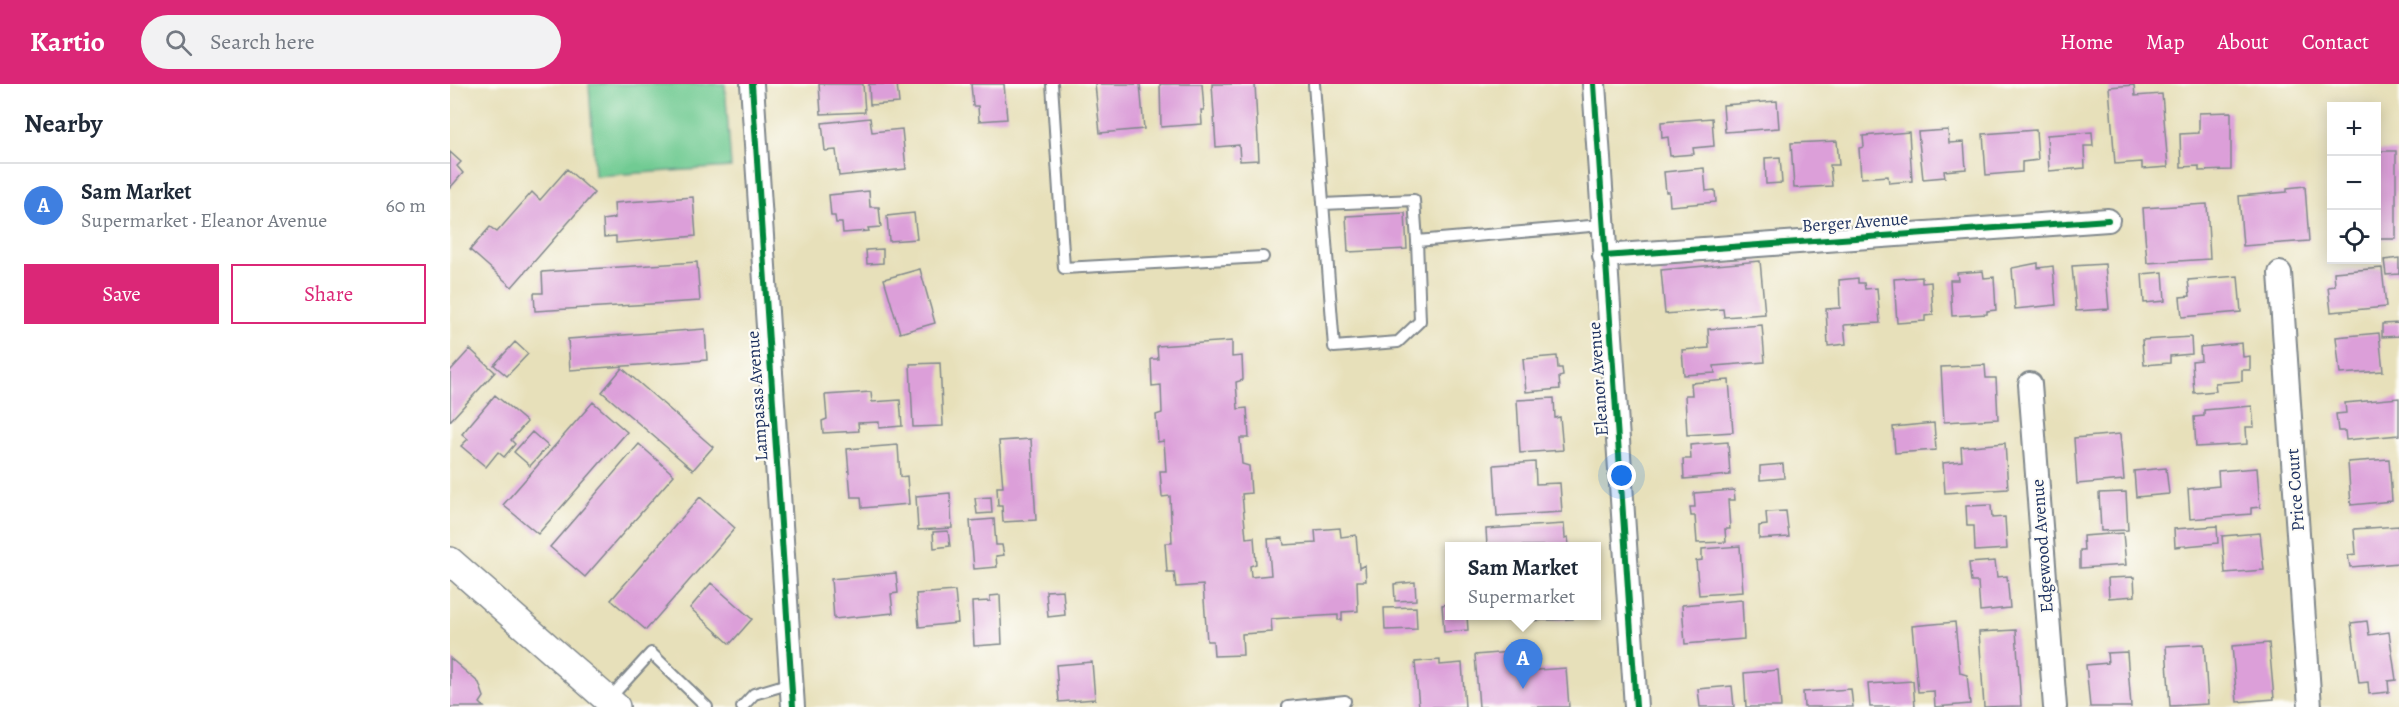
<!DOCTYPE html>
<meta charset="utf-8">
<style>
body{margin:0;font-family:Alegreya,serif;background:#f2f2f3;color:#1f2937}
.controls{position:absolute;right:18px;top:18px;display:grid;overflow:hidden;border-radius:0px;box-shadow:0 3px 15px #0003}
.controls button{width:54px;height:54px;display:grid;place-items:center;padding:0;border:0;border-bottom:2px solid #e0e1e3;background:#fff;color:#1f2937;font:30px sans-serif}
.you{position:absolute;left:1172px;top:392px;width:21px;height:21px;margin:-15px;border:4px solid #fff;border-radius:50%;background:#1a73e8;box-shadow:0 0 0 9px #1a73e833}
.badge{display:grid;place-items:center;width:39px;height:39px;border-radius:50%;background:#db2777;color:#fff;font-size:20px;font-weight:700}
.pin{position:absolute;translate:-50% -50px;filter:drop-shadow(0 2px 3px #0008)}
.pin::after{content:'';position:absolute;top:32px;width:21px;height:18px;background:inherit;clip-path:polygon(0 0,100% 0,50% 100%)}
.popup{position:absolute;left:995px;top:458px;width:156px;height:78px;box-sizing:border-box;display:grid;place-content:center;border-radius:0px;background:#fff;filter:drop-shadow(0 2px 4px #0005);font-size:20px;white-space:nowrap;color:#747a83}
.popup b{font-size:22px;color:#1f2937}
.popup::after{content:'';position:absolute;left:50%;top:100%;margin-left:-12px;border:12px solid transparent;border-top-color:#fff}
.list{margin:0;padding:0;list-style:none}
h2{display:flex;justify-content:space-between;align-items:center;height:78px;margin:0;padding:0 24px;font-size:26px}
h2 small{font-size:20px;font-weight:400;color:#747a83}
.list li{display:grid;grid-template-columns:39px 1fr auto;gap:18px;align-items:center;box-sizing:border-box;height:84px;padding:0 24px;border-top:2px solid #e0e1e3}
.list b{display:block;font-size:22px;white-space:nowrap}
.list p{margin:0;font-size:20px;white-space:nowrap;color:#747a83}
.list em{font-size:20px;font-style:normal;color:#747a83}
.actions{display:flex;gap:12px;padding:18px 24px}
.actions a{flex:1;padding:14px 0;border:2px solid #db2777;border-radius:0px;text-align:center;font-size:21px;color:#db2777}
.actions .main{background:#db2777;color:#fff}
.icon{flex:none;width:33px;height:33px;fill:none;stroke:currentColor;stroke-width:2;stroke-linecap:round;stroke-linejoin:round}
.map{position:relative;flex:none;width:1949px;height:623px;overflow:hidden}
header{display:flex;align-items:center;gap:36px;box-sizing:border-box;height:84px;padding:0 30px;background:#db2777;color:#fff}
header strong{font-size:28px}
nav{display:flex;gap:33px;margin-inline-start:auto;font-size:21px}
.search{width:420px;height:54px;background:#f2f2f3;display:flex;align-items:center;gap:15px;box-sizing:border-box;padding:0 21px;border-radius:33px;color:#747a83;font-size:22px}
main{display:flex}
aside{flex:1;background:#fff}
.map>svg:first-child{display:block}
.green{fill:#71cb93;stroke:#467d78;stroke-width:1.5}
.building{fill:#dc9fd9}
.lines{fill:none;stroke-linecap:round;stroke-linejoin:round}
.service-casing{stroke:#81888c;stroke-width:14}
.minor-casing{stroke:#81888c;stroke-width:26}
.tertiary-casing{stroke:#81888c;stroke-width:30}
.service{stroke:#fff;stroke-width:10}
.minor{stroke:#fff;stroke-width:22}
.tertiary{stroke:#fff;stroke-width:27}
.cycleway-casing{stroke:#fdfcf7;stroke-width:10}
.cycleway{stroke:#00873e;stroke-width:6}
.labels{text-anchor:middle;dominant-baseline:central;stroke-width:4.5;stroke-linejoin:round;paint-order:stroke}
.street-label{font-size:18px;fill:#1b2f5e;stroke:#fdfcf7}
</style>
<header>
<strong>Kartio</strong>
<div class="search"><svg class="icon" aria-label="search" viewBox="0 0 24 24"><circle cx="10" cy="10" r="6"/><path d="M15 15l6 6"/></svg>Search here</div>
<nav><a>Home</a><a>Map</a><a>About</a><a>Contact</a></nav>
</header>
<main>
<aside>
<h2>Nearby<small></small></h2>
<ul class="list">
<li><span class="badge" style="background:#3f7fe0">A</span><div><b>Sam Market</b><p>Supermarket · Eleanor Avenue</p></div><em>60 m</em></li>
</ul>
<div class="actions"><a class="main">Save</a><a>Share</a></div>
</aside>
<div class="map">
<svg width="1949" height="623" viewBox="0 0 1949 623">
<rect width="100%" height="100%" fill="#fdfcf7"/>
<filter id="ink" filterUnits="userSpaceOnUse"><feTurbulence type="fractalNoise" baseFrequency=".0167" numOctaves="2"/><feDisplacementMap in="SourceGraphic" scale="12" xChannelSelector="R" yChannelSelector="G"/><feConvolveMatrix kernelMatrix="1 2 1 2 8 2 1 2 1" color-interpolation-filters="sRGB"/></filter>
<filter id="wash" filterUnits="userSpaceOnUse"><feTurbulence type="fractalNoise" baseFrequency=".008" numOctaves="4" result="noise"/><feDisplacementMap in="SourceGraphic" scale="24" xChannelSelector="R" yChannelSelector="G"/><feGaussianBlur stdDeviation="1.35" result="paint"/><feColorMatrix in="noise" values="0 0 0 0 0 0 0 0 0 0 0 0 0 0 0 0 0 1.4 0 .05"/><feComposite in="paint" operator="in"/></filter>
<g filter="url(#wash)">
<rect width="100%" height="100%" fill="#e7e0ba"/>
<path class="green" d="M 139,0 L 275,0 L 281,83 L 145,92 Z"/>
<g id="blocks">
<path class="building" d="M 369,0 L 413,0 L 415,28 L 371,30 Z
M 419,0 L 447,0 L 449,19 L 420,21 Z
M 521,0 L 554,0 L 557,35 L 529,37 L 528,22 L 523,22 Z
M 645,0 L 690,0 L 694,45 L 650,49 Z
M 710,0 L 752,0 L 754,26 L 751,26 L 752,40 L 711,43 Z
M 762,0 L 805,0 L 809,76 L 790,77 L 789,61 L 766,63 Z
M 1684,1 L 1685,12 L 1712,10 L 1718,83 L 1692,85 L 1692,78 L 1665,80 L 1659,3 Z
M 1327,17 L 1329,44 L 1275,48 L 1273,21 Z
M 1781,28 L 1781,86 L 1749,87 L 1749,82 L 1731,83 L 1730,50 L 1749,49 L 1749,29 Z
M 420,34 L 422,48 L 452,45 L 456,85 L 389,92 L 386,66 L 375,67 L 372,39 Z
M 1262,34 L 1264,62 L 1243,64 L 1244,70 L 1220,72 L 1218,53 L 1212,54 L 1211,38 Z
M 1498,46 L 1499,59 L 1514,58 L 1516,85 L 1494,87 L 1495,93 L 1473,95 L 1468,48 Z
M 1586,46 L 1588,76 L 1572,78 L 1572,88 L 1536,91 L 1533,50 Z
M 1459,48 L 1462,97 L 1439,99 L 1438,92 L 1411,94 L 1409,64 L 1414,63 L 1413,52 Z
M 1642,48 L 1643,62 L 1634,62 L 1635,84 L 1599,87 L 1597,51 Z
M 1387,57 L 1389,81 L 1380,81 L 1382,102 L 1344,104 L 1341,59 Z
M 1926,67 L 1946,67 L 1946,155 L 1926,155 Z
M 0,68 L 11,78 L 7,82 L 13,89 L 0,104 Z
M 1330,73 L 1332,99 L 1316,100 L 1315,74 Z
M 1254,84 L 1256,107 L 1265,106 L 1266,118 L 1220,122 L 1219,108 L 1216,108 L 1214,88 Z
M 117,85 L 144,109 L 62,203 L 20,166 L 40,143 L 47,148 L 82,108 L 90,116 Z
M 1855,102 L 1859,157 L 1793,162 L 1789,112 L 1837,108 L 1837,104 Z
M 419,107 L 420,123 L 429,123 L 431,143 L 418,144 L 419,147 L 393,149 L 392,139 L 386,139 L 385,132 L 381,132 L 379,111 Z
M 243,113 L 246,152 L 166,159 L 166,152 L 154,153 L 153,136 L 165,134 L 164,119 Z
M 1757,120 L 1760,175 L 1697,179 L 1693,124 Z
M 464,129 L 467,155 L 439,157 L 437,132 Z
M 955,129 L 957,165 L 898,168 L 896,132 Z
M 433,165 L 433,179 L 417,180 L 416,166 Z
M 1949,174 L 1949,190 L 1936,191 L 1934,176 Z
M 1310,177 L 1315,230 L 1274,233 L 1273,225 L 1215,230 L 1211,186 Z
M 247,178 L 250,217 L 85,227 L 84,209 L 93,209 L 92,188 Z
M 1588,179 L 1588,184 L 1603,182 L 1606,221 L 1565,225 L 1562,184 Z
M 1655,180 L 1659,225 L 1626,227 L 1622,182 Z
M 1932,184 L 1936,223 L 1881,228 L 1878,203 L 1885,202 L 1884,188 Z
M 470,185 L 485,239 L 450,249 L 434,195 Z
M 1533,187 L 1534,194 L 1544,193 L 1546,226 L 1537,227 L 1537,230 L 1502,232 L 1500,196 L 1508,196 L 1507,189 Z
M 1713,188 L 1715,217 L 1694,219 L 1692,190 Z
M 1788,192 L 1791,228 L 1732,233 L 1730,213 L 1740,212 L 1738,196 Z
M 1472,193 L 1472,199 L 1481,198 L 1483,231 L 1475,232 L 1475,237 L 1447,239 L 1444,195 Z
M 1408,194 L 1408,199 L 1414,199 L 1415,205 L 1427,204 L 1430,239 L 1394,241 L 1396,260 L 1378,262 L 1376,225 L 1390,224 L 1389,196 Z
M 1949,239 L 1949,252 L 1932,253 L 1932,240 Z
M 1312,241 L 1315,278 L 1264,282 L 1265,289 L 1234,291 L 1232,266 L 1259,264 L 1258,245 Z
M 255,245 L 257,276 L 120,286 L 118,255 Z
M 1929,249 L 1933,287 L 1890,290 L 1886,253 Z
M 1741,253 L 1742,270 L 1720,272 L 1720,279 L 1694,281 L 1692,256 Z
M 782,257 L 782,273 L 792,272 L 793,296 L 786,298 L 788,325 L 797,324 L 799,354 L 790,354 L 792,380 L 799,382 L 801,409 L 792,410 L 796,454 L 804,453 L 806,480 L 800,482 L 801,493 L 821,491 L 818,455 L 833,454 L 834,461 L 866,459 L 865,446 L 890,444 L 891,453 L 906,451 L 909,484 L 915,481 L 916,497 L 907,497 L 908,527 L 892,528 L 892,536 L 888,536 L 888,531 L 821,535 L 822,548 L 792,550 L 793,571 L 764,572 L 763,557 L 757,557 L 753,501 L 726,503 L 724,488 L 717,488 L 715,459 L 722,459 L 720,412 L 712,413 L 710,387 L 716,387 L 714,357 L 708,358 L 706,331 L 712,329 L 711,301 L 702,302 L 701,275 L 708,275 L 707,262 Z
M 65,258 L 78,270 L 57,292 L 44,281 Z
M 1792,259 L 1793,273 L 1800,272 L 1800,286 L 1792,286 L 1792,297 L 1765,299 L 1766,307 L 1744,309 L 1742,277 L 1751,276 L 1750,263 Z
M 20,265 L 45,288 L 0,337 L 0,287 Z
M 1107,272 L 1108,284 L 1112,284 L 1113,292 L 1109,293 L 1110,305 L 1076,308 L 1073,275 Z
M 490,279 L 493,342 L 463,343 L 460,280 Z
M 1535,281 L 1536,294 L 1546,294 L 1548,335 L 1494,338 L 1491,283 Z
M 172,284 L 263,363 L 243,386 L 152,308 Z
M 1279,296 L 1283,348 L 1237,351 L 1235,311 L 1242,311 L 1241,299 Z
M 421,308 L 422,318 L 450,316 L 452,342 L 429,344 L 429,338 L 408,339 L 409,347 L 373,349 L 372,337 L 377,335 L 375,311 Z
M 45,311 L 77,338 L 61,356 L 65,360 L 54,373 L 48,368 L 36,383 L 11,362 L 18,355 L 12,350 Z
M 1104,314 L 1105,334 L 1110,333 L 1113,366 L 1070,369 L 1067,316 Z
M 1949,314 L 1949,351 L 1896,356 L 1895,347 L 1888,347 L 1886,330 L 1896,329 L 1895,319 Z
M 143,318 L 177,348 L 88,450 L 53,421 Z
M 1802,322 L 1804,343 L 1796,343 L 1797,360 L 1746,363 L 1744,333 L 1754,332 L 1754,326 Z
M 1484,339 L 1486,366 L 1445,369 L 1443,343 Z
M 82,348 L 98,362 L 80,382 L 64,368 Z
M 1670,350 L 1674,396 L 1627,400 L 1624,354 Z
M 581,355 L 586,436 L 553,438 L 552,422 L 548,422 L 547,403 L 553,403 L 549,357 Z
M 1278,358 L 1280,391 L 1234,395 L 1233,375 L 1241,375 L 1240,361 Z
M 1555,359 L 1558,405 L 1495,409 L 1493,379 L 1512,377 L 1511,363 Z
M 189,360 L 224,391 L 135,493 L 100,463 Z
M 448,361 L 450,393 L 457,392 L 459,420 L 412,424 L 411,413 L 401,413 L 397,365 Z
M 1939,375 L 1942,417 L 1901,421 L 1898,378 Z
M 1085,378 L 1086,400 L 1110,399 L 1112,428 L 1047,432 L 1044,381 Z
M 1333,380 L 1334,394 L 1310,396 L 1310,382 Z
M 1716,384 L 1719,410 L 1686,413 L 1684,387 Z
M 1807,384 L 1810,423 L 1801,424 L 1801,430 L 1740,435 L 1738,405 L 1769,402 L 1768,387 Z
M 1284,406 L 1285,416 L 1278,416 L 1280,445 L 1275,445 L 1276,458 L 1247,459 L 1245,432 L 1241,432 L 1240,423 L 1245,423 L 1244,409 Z
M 1676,408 L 1678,446 L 1651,447 L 1649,409 Z
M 500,409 L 502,444 L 468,446 L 466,412 Z
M 250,413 L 285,444 L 196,546 L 161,516 Z
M 541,413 L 542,429 L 527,430 L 525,414 Z
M 1541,421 L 1542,434 L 1555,433 L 1557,465 L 1525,467 L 1524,442 L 1517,442 L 1516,422 Z
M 1336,427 L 1339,453 L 1309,455 L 1309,442 L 1317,441 L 1316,428 Z
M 544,435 L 546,461 L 552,461 L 554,471 L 546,472 L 547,483 L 524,485 L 520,437 Z
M 1114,440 L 1115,454 L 1118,453 L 1119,462 L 1037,462 L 1036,445 Z
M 1767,442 L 1768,459 L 1725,463 L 1724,445 Z
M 1949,442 L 1949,479 L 1900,483 L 1898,471 L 1906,470 L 1904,445 Z
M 498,447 L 500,462 L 484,464 L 483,448 Z
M 1673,449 L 1676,481 L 1630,484 L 1630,466 L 1634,466 L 1633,452 Z
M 1810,449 L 1814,486 L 1775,489 L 1772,452 Z
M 1290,462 L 1293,508 L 1249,511 L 1246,477 L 1252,476 L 1252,465 Z
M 1545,477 L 1547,493 L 1557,492 L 1560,524 L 1530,527 L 1528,498 L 1521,498 L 1519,479 Z
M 446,489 L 448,509 L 441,510 L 443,529 L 384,535 L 381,495 Z
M 1684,493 L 1685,512 L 1659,514 L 1658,494 Z
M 965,498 L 966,516 L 945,517 L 944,500 Z
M 261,499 L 302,535 L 280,560 L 240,524 Z
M 613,506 L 615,531 L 598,533 L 596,507 Z
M 505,507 L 508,539 L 469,543 L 466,510 Z
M 550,511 L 552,560 L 524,562 L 522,518 L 540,517 L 540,512 Z
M 1292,516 L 1294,555 L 1235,560 L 1232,521 Z
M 1000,520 L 1000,532 L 1017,532 L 1018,546 L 994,548 L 992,521 Z
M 966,523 L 967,545 L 935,546 L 934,524 Z
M 1075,532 L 1123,532 L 1123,535 L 1075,537 Z
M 1917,537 L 1919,551 L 1939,548 L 1946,596 L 1938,597 L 1939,608 L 1919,610 L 1918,598 L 1909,599 L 1901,539 Z
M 1505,538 L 1510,589 L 1517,591 L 1520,620 L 1485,623 L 1484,607 L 1468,608 L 1462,542 Z
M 1566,546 L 1571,622 L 1534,623 L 1529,548 Z
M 1819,559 L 1824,615 L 1787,618 L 1782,562 Z
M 1754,560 L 1758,620 L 1720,622 L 1716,562 Z
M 1060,568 L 1061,588 L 1116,584 L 1119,623 L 1029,623 L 1025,571 Z
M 1677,568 L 1681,623 L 1640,623 L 1636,581 L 1658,579 L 1657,569 Z
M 0,574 L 29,599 L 34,613 L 30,619 L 34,623 L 0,623 Z
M 990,576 L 990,581 L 1012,579 L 1015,623 L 969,623 L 965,578 Z
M 642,578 L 645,615 L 609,618 L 606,581 Z
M 1328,586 L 1331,623 L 1296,623 L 1294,589 Z
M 1463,597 L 1465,623 L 1420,623 L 1418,600 Z
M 1282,602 L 1284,623 L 1250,623 L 1248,605 Z
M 1401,605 L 1403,623 L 1354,623 L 1353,608 Z"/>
</g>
</g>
<g filter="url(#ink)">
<use href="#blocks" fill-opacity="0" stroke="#81888c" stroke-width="1.5"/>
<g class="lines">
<g class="service-casing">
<path id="service" d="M 602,0 L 614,184 L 813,173
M 864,0 L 884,263 L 948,258 L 970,237 L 967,157 L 1152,141
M 873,120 L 964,116 L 967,157
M 159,615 L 201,569 L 257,623
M 292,623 L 304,610 L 341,599
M 838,623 L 895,617"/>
</g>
<g class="minor-casing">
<path id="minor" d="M 302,0 L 343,623
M 1144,0 L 1186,623
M 1154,172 L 1658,136
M 1830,189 L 1860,623
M 1580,300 L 1605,623"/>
</g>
<g class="tertiary-casing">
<path id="tertiary" d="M 0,477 L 166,623"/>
</g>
<use href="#service" class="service"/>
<use href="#minor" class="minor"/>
<use href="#tertiary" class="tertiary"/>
<g class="cycleway-casing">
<path id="cycleway" d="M 302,0 L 343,623
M 1144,0 L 1186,623
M 1154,172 L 1658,136"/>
</g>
<use href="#cycleway" class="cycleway"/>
</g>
</g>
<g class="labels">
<g class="street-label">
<text transform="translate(1405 138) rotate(-4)">Berger Avenue</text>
<text transform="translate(1148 295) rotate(-94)">Eleanor Avenue</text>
<text transform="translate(307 312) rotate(-94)">Lampasas Avenue</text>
<text transform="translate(1845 406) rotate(-94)">Price Court</text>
<text transform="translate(1592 462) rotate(-94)">Edgewood Avenue</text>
</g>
</g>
</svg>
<div class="controls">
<button>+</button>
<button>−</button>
<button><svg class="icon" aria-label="locate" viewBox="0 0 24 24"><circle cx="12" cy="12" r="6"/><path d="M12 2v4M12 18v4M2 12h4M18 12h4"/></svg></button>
</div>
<div class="you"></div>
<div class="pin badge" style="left:1073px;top:605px;background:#3f7fe0">A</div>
<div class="popup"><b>Sam Market</b>Supermarket</div>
</div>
</main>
